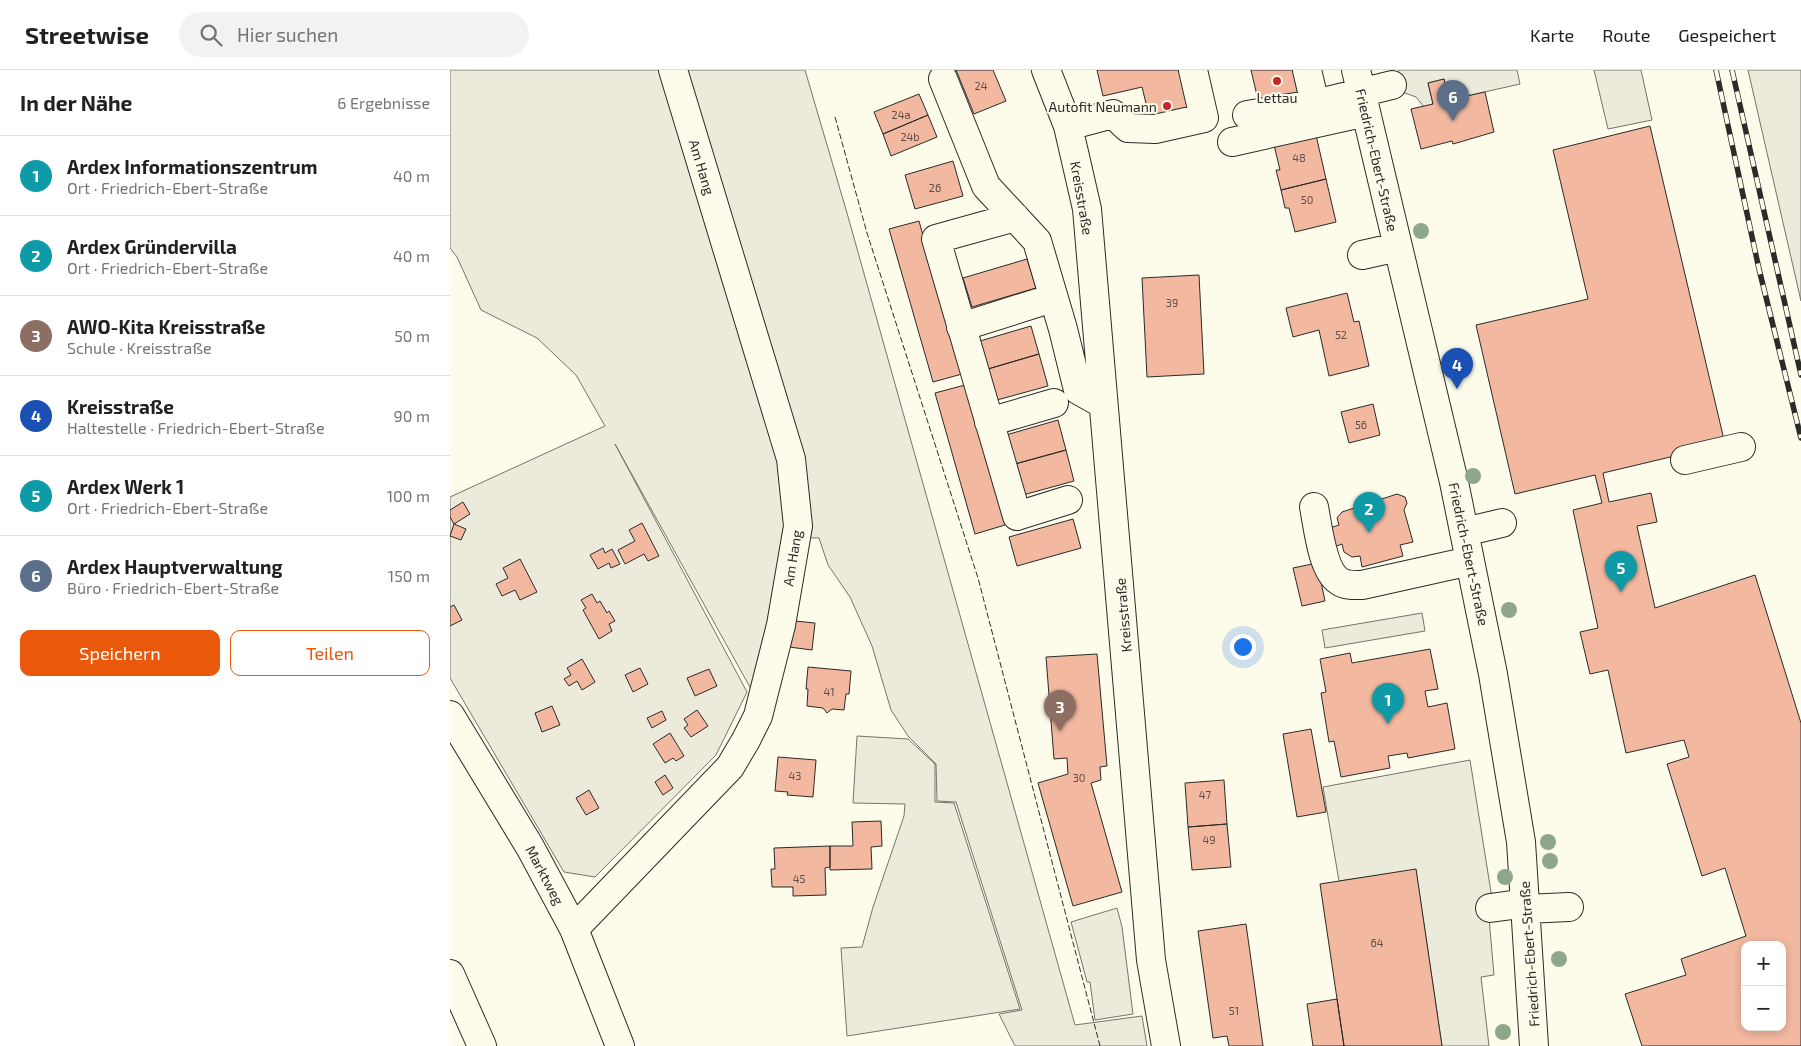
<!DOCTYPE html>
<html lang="de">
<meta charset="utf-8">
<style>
body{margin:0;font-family:"Exo 2",sans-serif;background:#f2f2f2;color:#202124}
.controls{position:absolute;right:15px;bottom:15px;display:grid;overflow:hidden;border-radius:10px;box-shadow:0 2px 8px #0003}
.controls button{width:45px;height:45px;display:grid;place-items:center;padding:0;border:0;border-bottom:1px solid #e0e0e0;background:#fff;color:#202124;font:25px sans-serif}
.you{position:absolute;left:792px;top:576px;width:18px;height:18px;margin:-12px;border:4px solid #fff;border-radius:50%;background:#1a73e8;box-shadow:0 0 0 8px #1a73e833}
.badge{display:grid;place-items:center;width:32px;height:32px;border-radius:50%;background:#ea580c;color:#fff;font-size:16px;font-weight:700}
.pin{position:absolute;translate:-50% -41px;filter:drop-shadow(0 1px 2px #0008)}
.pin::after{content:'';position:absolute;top:26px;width:18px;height:15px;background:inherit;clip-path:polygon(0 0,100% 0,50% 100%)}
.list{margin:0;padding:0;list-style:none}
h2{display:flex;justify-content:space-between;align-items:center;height:65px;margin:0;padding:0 20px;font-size:21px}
h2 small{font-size:16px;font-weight:400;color:#757577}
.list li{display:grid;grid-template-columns:32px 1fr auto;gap:15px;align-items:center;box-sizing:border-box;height:80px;padding:0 20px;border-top:1px solid #e0e0e0}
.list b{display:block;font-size:19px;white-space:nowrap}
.list p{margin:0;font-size:16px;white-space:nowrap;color:#757577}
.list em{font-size:16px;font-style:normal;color:#757577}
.actions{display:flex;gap:10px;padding:15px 20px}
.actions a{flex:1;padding:11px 0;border:1px solid #ea580c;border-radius:10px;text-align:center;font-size:18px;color:#ea580c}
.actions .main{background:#ea580c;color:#fff}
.icon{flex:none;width:28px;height:28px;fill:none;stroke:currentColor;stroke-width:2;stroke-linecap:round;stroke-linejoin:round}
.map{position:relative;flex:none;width:1351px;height:976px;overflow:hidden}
header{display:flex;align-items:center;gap:30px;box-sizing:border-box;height:70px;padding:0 25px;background:#fff;border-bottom:1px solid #e0e0e0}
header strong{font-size:24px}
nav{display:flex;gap:28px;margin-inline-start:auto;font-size:18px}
.search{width:350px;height:45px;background:#f2f2f2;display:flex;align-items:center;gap:12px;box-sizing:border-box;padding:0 18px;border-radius:28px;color:#757577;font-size:19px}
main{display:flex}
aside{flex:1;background:#fff}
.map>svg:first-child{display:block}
.green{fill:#ecebdb;stroke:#74746e}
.parking{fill:#eceadb;stroke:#74746e}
.building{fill:#f2b8a0;stroke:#2b2b2b;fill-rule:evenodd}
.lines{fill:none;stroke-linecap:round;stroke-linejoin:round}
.minor-casing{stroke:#2b2b2b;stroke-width:30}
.minor{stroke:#fdfbea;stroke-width:28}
.rail-casing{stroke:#2b2b2b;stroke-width:5.5}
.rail{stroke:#fdfbea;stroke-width:4;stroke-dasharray:11;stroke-linecap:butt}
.fence{stroke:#2b2b2b;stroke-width:1;stroke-dasharray:6 2.5;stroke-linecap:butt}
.tree{fill:#8ea78a}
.poi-dot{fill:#c62828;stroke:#fdfbea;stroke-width:2}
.labels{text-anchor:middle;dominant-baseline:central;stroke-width:4;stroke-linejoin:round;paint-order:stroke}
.number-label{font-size:11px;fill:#5d4e48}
.poi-label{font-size:14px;fill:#2b2b2b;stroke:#fdfbea}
.street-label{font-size:14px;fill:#2b2b2b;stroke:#fdfbea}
</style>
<header>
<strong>Streetwise</strong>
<div class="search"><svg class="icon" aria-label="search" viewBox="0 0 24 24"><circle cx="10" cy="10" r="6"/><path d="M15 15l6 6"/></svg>Hier suchen</div>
<nav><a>Karte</a><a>Route</a><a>Gespeichert</a></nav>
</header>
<main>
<aside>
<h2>In der Nähe<small>6 Ergebnisse</small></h2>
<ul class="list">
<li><span class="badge" style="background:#0f9aa8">1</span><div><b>Ardex Informationszentrum</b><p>Ort · Friedrich-Ebert-Straße</p></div><em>40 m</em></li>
<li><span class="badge" style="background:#0f9aa8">2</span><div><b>Ardex Gründervilla</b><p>Ort · Friedrich-Ebert-Straße</p></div><em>40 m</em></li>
<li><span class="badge" style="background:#8d6e63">3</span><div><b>AWO-Kita Kreisstraße</b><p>Schule · Kreisstraße</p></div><em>50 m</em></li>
<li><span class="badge" style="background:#1a4fb4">4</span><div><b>Kreisstraße</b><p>Haltestelle · Friedrich-Ebert-Straße</p></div><em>90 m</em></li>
<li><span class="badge" style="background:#0f9aa8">5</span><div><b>Ardex Werk 1</b><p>Ort · Friedrich-Ebert-Straße</p></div><em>100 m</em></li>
<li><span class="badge" style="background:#5c6f8a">6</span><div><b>Ardex Hauptverwaltung</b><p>Büro · Friedrich-Ebert-Straße</p></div><em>150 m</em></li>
</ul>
<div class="actions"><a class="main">Speichern</a><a>Teilen</a></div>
</aside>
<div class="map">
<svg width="1351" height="976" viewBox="0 0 1351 976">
<rect width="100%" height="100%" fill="#fdfbea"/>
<path class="green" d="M 0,0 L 355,0 L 397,143 L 625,955 L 692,946 L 697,976 L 565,976 L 549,944 L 572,940 L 506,732 L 487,731 L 486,694 L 458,666 L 441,640 L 422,576 L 400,527 L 378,495 L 369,468 L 334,467 L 318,554 L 301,619 L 165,374 L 297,622 L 266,685 L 145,807 L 114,802 L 0,608 L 0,427 L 155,356 L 126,305 L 87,268 L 31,240 L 7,187 L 0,178 Z
M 1298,0 L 1351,0 L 1351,231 Z
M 407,666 L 458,669 L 485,694 L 485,732 L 504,733 L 570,939 L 397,966 L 391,878 L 412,877 L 423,837 L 454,746 L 455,734 L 403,733 Z"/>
<path class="parking" d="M 949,0 L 1067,0 L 1070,14 L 999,30 L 994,9 L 978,13 L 983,34 L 974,37 L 966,27 L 955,23 L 944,25 L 940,5 L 948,3 Z
M 1144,0 L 1191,0 L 1202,50 L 1158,59 Z
M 972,543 L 975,561 L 875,578 L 872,560 Z
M 1020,690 L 1041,822 L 1039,848 L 1044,905 L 1031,907 L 1039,976 L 992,976 L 966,800 L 889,811 L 873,717 Z
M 667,838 L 672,857 L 683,944 L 645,950 L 640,912 L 637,912 L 621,852 Z"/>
<path class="building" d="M 506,0 L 543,0 L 556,31 L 524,44 Z
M 647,0 L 729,0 L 739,45 L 701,54 L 692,17 L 653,26 Z
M 801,0 L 847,0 L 853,22 L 809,34 Z
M 994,9 L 999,30 L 1035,22 L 1044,62 L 1003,74 L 1002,71 L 971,79 L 961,39 L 983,34 L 978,13 Z
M 469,24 L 478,45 L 433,64 L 424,42 Z
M 478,45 L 487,67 L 441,86 L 433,64 Z
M 1200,56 L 1275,374 L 1153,403 L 1159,432 L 1201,423 L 1207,452 L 1187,456 L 1205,538 L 1305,505 L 1351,653 L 1351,976 L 1192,976 L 1175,924 L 1236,905 L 1231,889 L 1296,866 L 1275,798 L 1252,806 L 1217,694 L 1239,687 L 1234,670 L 1176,683 L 1158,600 L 1140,604 L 1130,562 L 1148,558 L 1123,440 L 1152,433 L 1145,405 L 1065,424 L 1026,255 L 1138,229 L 1103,80 ZM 1295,875 L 1332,875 L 1332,957 L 1295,957 Z
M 866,65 L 876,109 L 831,120 L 826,100 L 830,100 L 824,75 Z
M 503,91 L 513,126 L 465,139 L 455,105 Z
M 876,109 L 886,152 L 845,162 L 839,138 L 835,138 L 831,120 Z
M 469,151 L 512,304 L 483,312 L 439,159 Z
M 577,189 L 586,218 L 522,237 L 513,208 Z
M 749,205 L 754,304 L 697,307 L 692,208 Z
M 897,223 L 904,252 L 909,251 L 919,296 L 879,306 L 869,260 L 843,267 L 836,238 Z
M 581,256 L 589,284 L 538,299 L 530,271 Z
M 589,284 L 598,316 L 547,330 L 538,299 Z
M 515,315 L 555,455 L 525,464 L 485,323 Z
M 923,334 L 930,365 L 899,373 L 891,342 Z
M 608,350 L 616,380 L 565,394 L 556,365 Z
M 616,380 L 624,411 L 573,425 L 565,394 Z
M 947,424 L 955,427 L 957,433 L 954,440 L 963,472 L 950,475 L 953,486 L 912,497 L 910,486 L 902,487 L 894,482 L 892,474 L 884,477 L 880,458 L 889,455 L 887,448 L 892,442 Z
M 13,432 L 20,444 L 4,454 L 0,447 L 0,440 Z
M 623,449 L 631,478 L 567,496 L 559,467 Z
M 192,453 L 209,486 L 198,491 L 194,484 L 175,494 L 168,480 L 185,471 L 179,460 Z
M 4,454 L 16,459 L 11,470 L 0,466 Z
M 153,478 L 155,483 L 162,479 L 170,494 L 161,498 L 159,493 L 148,499 L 140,485 Z
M 70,489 L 87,522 L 70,530 L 65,520 L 52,526 L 46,514 L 58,508 L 53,498 Z
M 867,493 L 875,531 L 852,536 L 843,498 Z
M 142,524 L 147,533 L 150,531 L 157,543 L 159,541 L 165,551 L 159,554 L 162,561 L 149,569 L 133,540 L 136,538 L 131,530 Z
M 4,535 L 12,550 L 0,556 L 0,537 Z
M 345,551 L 365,553 L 362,580 L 339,577 Z
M 980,579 L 988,619 L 975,621 L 978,637 L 997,633 L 1005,679 L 958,688 L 957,683 L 938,686 L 940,698 L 891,707 L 884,671 L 879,672 L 871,623 L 876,622 L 870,589 L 900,583 L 902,593 Z
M 647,584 L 657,696 L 650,697 L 651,710 L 641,713 L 672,822 L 623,836 L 588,713 L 618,704 L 617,688 L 604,689 L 596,587 Z
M 132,589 L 145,612 L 132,620 L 127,611 L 119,616 L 114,609 L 121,605 L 117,598 Z
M 358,597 L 401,601 L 399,624 L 396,624 L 394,640 L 382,639 L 377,643 L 373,638 L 357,636 L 358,619 L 356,619 Z
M 190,598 L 198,614 L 183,622 L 175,605 Z
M 259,599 L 267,616 L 245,626 L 237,608 Z
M 102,636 L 110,655 L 92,662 L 85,643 Z
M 247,640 L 258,656 L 241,667 L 234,658 L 238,655 L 234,649 Z
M 212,641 L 216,650 L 202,658 L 197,648 Z
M 861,659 L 876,742 L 847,747 L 833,664 Z
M 220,663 L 234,686 L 226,691 L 223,688 L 215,693 L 203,674 Z
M 328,687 L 366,690 L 363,727 L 337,725 L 338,722 L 325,721 Z
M 215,705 L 223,718 L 213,725 L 205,712 Z
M 774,710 L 777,754 L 738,757 L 735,713 Z
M 139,720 L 149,738 L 136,745 L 126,728 Z
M 431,751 L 432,776 L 421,777 L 422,799 L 380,800 L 380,776 L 403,776 L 402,752 Z
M 777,754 L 781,797 L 742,800 L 738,757 Z
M 380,776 L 380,797 L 375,798 L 376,825 L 343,826 L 343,817 L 322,817 L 321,799 L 325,799 L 324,778 Z
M 966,799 L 992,976 L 894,976 L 870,814 Z
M 796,854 L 813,976 L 779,976 L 777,966 L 763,968 L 748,861 Z
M 887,929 L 894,976 L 863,976 L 857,934 Z"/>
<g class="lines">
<g class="minor-casing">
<path id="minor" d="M 596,0 L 618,56 L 637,139 L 701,890 L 716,976
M 857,0 L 865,34
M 906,0 L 1004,412 L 1043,604 L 1071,772 L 1084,976
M 493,9 L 536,116 L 587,171 L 613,259 L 628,320 L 653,334
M 797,45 L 865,34 L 942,15
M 618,56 L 663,44 L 678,58 L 705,59 L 754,48 L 743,0
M 782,72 L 916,42
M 565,147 L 486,169 L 567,446 L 618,430
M 912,185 L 948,177
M 511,257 L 587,233
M 539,352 L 604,333
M 1235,390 L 1291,377
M 864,437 C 868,457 872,500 889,511 C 896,516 905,515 912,515 L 1020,491
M 1014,462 L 1052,453
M 0,645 L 80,777 L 124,859 L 170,976
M 1040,838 L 1076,833
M 1076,839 L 1119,837
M 124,859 L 280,697 L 296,670 L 308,646 L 331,555 L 348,456 L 341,389 L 223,0
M 0,904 L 32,976"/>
</g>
<use href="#minor" class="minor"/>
<g class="rail-casing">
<path id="rail" d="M 1266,0 L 1309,199 L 1351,368
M 1282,0 L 1351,305"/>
</g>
<use href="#rail" class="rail"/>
<path class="fence" d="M 385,47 L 417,163 L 528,508 L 650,976"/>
</g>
<g class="tree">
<circle cx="971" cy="161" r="8"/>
<circle cx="1023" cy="406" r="8"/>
<circle cx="1059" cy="540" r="8"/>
<circle cx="1098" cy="772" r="8"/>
<circle cx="1100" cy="791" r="8"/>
<circle cx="1055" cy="807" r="8"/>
<circle cx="1109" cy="889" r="8"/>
<circle cx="1053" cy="962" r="8"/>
</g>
<g class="poi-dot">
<circle cx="827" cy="11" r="5"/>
<circle cx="717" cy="36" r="5"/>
</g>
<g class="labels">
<g class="number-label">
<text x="531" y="15">24</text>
<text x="451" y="44">24a</text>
<text x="460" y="66">24b</text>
<text x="849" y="87">48</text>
<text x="485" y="117">26</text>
<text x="857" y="129">50</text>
<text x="722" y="232">39</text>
<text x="891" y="264">52</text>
<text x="911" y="354">56</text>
<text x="379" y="621">41</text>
<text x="345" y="705">43</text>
<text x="629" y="707">30</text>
<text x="755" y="724">47</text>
<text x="759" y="769">49</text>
<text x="349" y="808">45</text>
<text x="927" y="872">64</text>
<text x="784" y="940">51</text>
</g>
<g class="poi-label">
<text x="827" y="27">Lettau</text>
<text x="707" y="36" text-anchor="end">Autofit Neumann</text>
</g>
<g class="street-label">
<text transform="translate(927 90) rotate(77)">Friedrich-Ebert-Straße</text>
<text transform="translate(252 97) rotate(73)">Am Hang</text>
<text transform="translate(632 128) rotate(80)">Kreisstraße</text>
<text transform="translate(1019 484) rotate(78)">Friedrich-Ebert-Straße</text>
<text transform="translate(342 488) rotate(-81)">Am Hang</text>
<text transform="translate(673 545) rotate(-95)">Kreisstraße</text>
<text transform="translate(95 805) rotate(62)">Marktweg</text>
<text transform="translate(1079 884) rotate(-94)">Friedrich-Ebert-Straße</text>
</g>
</g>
</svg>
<div class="controls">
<button>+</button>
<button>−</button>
</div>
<div class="you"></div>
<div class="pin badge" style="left:938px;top:654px;background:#0f9aa8">1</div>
<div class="pin badge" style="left:919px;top:463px;background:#0f9aa8">2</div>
<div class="pin badge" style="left:610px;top:661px;background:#8d6e63">3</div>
<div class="pin badge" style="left:1007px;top:319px;background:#1a4fb4">4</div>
<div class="pin badge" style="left:1171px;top:522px;background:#0f9aa8">5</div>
<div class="pin badge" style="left:1003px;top:51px;background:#5c6f8a">6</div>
</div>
</main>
